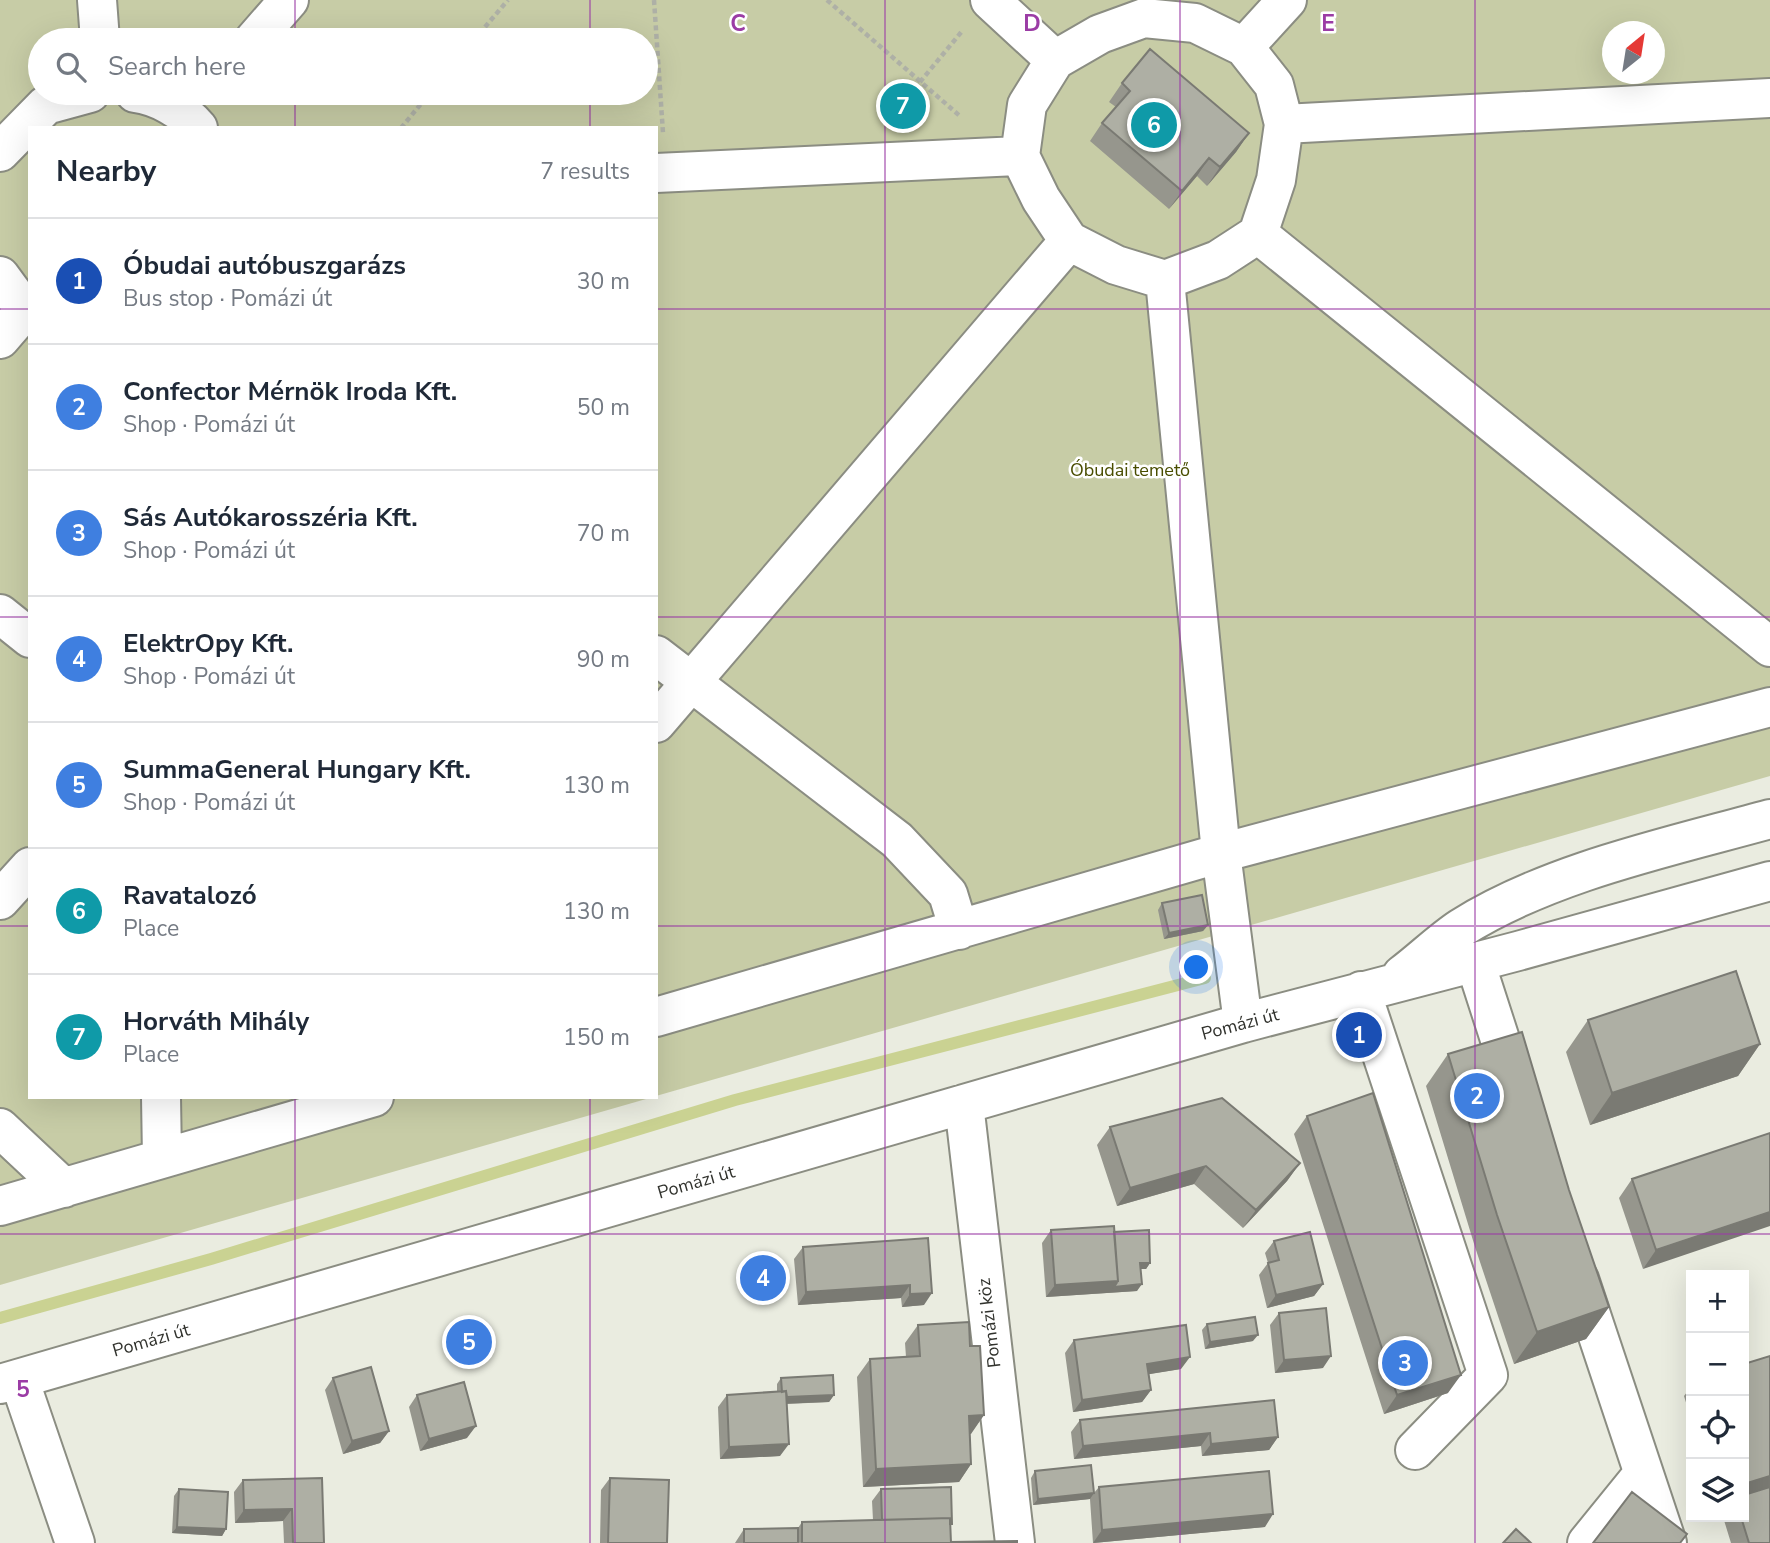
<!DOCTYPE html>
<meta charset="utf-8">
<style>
body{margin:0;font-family:"Nunito Sans",sans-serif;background:#f6f6f7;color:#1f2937}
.controls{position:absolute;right:21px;bottom:21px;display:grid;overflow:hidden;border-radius:0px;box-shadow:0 7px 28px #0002}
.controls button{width:63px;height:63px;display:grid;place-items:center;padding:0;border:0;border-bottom:2px solid #e0e1e3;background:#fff;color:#1f2937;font:35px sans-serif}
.compass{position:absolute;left:1602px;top:21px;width:63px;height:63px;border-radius:50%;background:#fff;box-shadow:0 7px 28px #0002;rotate:30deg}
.you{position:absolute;left:1197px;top:968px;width:24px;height:24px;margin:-18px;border:5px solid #fff;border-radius:50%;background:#1a73e8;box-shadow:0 0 0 10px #1a73e833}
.badge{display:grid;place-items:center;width:46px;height:46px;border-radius:50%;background:#1a73e8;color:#fff;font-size:23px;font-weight:700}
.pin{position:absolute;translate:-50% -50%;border:4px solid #fff;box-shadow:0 2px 7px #0006}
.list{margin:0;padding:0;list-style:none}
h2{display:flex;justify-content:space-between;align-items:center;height:91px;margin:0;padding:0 28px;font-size:30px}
h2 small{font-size:23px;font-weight:400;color:#747a83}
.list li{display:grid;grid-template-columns:46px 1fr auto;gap:21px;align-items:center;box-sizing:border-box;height:126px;padding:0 28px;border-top:2px solid #e0e1e3}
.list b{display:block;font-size:26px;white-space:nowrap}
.list p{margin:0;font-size:23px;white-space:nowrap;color:#747a83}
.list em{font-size:23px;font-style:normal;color:#747a83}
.icon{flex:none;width:38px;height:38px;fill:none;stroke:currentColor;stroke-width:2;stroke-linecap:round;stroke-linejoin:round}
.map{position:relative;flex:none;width:1770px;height:1543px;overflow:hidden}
.search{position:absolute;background:#fff;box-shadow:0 7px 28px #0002;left:28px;top:28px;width:630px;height:77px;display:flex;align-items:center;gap:18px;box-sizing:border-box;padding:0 24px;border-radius:38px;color:#747a83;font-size:26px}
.panel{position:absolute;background:#fff;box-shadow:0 7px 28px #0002;left:28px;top:126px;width:630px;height:973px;border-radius:0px}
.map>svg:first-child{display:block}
.green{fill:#c7cca6;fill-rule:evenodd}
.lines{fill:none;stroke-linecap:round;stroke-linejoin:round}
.stream{stroke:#cad292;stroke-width:12}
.minor-casing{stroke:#8b8d82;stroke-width:42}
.path{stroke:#aeb0a6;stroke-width:4.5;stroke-dasharray:5 3.5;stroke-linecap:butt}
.minor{stroke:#fff;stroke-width:38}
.wall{fill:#96968d}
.shaded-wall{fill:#7a7a73}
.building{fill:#aeafa4;stroke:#7a7a73;stroke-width:2}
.grid{fill:none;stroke:#9b3ca5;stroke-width:2;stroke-opacity:0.55}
.labels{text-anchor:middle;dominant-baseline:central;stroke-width:5;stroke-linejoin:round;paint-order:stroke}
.park-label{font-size:18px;fill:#494d00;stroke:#fff}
.street-label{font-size:18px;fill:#32332e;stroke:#fff}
.grid-label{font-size:23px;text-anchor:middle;font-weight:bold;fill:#9b3ca5;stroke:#fff;stroke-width:5;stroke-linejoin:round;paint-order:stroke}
</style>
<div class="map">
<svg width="1770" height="1543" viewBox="0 0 1770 1543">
<rect width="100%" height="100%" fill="#eaece0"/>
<path class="green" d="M 0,0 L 1770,0 L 1770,776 L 656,1096 L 656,128 L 30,128 L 30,1097 L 653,1097 L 0,1285 ZM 1612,32 L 1654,32 L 1654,74 L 1612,74 ZM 40,40 L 646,40 L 646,93 L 40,93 Z"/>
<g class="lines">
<path class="stream" d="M 0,1318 L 211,1259 L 735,1100 L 1205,978"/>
<g class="minor-casing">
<path id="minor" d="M 97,0 L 100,40
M 990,0 L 1055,60
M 1144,18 L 1195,23 L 1244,47 L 1274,85 L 1284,124 L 1276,180 L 1258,234 L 1218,260 L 1165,280 L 1116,265 L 1069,241 L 1041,199 L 1020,156 L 1027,105 L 1055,60 L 1100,34 Z
M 254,40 L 289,0
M 1244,47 L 1287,0
M 135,93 C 158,96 183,110 198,128
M 1284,124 L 1770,98
M 0,152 L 46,105 L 90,93
M 656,173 L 1020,156
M 1258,234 L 1770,647
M 0,276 L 25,310 L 30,312
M 1165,280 L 1221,853 L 1243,1023
M 0,339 L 25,310
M 0,614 L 30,638
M 656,655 L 897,840 L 948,894 L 959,930
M 656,723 L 1069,241
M 0,900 L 30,867
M 1475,962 L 1516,1089
M 1402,975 C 1422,960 1440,942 1461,928 C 1550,872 1669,847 1770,819
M 1361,991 L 1488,1375 L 1415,1450
M 656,1017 L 1221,853 L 1770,707
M 161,1097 L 162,1158
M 964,1104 L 1015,1543
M 0,1128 L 64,1188
M 0,1206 L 374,1097
M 1579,1279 L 1667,1543
M 19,1379 L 75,1543
M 0,1384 L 1243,1023 L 1518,951 L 1770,881
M 1587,1543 L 1643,1474"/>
</g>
<path class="path" d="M 654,0 L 663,133
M 827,0 L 961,117
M 474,40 L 508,0
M 920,82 L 963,30
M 401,128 L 430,93"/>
<use href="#minor" class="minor"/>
</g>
<path class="wall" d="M 1122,83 L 1249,133 L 1236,152 L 1207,186 L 1197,176 L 1169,209 L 1090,141 L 1102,123 L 1116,107 L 1109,102 Z
M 1162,903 L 1208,925 L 1203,931 L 1164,939 L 1158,910 Z
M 1588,1020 L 1760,1044 L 1738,1076 L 1590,1125 L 1566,1052 Z
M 1448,1054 L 1569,1190 L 1609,1307 L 1586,1339 L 1514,1364 L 1475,1247 L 1426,1086 Z
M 1307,1116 L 1448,1393 L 1384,1414 L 1294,1134 Z
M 1110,1127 L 1300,1163 L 1287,1181 L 1243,1228 L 1194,1184 L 1117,1206 L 1097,1145 Z
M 1770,1133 L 1643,1269 L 1619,1198 L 1632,1179 Z
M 1051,1230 L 1114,1232 L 1150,1263 L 1146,1269 L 1141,1269 L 1137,1291 L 1046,1297 L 1042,1243 Z
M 928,1238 L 924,1305 L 902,1307 L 901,1298 L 798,1305 L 794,1259 L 803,1247 Z
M 1274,1241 L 1323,1284 L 1314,1296 L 1267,1308 L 1259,1275 L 1268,1263 L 1265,1253 Z
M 1279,1313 L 1323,1368 L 1275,1373 L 1270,1325 Z
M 1207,1324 L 1253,1341 L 1205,1349 L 1202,1330 Z
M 918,1325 L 970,1346 L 984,1415 L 970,1434 L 971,1464 L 959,1482 L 863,1487 L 857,1377 L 870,1359 L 906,1357 L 905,1343 Z
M 1074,1340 L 1181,1369 L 1149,1374 L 1151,1390 L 1142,1402 L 1073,1412 L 1065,1353 Z
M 333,1378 L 389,1431 L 380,1443 L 343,1454 L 325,1390 Z
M 781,1378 L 834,1395 L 829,1402 L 787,1404 L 780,1456 L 720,1459 L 718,1407 L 727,1395 L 777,1392 L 777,1384 Z
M 1691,1387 L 1691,1419 L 1684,1396 Z
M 417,1395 L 467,1438 L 420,1451 L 409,1407 Z
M 1080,1420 L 1278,1437 L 1269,1450 L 1202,1456 L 1201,1446 L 1074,1459 L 1071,1432 Z
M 1035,1471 L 1094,1493 L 1099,1487 L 1265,1527 L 1093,1543 L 1090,1499 L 1033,1505 L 1031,1478 Z
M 322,1478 L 324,1543 L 284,1543 L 283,1521 L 235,1523 L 234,1492 L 243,1480 Z
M 610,1478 L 667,1543 L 600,1543 L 601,1490 Z
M 179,1489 L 226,1529 L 222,1536 L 172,1533 L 174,1496 Z
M 881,1489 L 950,1527 L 951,1542 L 1017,1543 L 735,1543 L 744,1529 L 798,1528 L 802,1522 L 873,1520 L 872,1501 Z
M 1723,1517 L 1744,1517 L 1770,1543 L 1731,1543 Z"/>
<path class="shaded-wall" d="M 1249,133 L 1236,152 L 1207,186 L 1220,167 Z
M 1209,158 L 1197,176 L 1169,209 L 1182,191 Z
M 1208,925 L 1203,931 L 1164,939 L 1169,933 Z
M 1760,1044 L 1738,1076 L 1590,1125 L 1612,1093 Z
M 1300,1163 L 1287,1181 L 1243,1228 L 1256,1210 Z
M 1206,1166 L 1194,1184 L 1117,1206 L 1130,1188 Z
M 1770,1212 L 1770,1226 L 1643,1269 L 1656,1250 Z
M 1140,1263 L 1150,1263 L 1146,1269 L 1136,1269 Z
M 1118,1281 L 1142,1284 L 1137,1291 L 1046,1297 L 1055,1285 Z
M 1323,1284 L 1314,1296 L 1267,1308 L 1276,1295 Z
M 910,1285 L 901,1298 L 798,1305 L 806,1292 Z
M 932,1293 L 924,1305 L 902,1307 L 910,1294 Z
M 1609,1307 L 1586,1339 L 1514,1364 L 1537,1332 Z
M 1258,1335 L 1253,1341 L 1205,1349 L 1210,1342 Z
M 1331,1356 L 1323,1368 L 1275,1373 L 1284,1360 Z
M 1190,1357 L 1181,1369 L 1138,1376 L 1147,1364 Z
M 1461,1375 L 1448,1393 L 1384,1414 L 1397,1395 Z
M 1151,1390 L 1142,1402 L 1073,1412 L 1082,1400 Z
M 834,1395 L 829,1402 L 777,1404 L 782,1398 Z
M 984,1415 L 971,1434 L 956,1434 L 969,1416 Z
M 476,1426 L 467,1438 L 420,1451 L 429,1439 Z
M 389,1431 L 380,1443 L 343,1454 L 352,1441 Z
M 1210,1433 L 1201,1446 L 1074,1459 L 1083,1446 Z
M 1278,1437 L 1269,1450 L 1202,1456 L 1211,1444 Z
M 789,1444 L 780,1456 L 720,1459 L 729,1447 Z
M 971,1464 L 959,1482 L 863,1487 L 876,1469 Z
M 1770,1476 L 1770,1491 L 1744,1498 L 1744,1484 Z
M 1094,1493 L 1090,1499 L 1033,1505 L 1038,1499 Z
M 292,1509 L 283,1521 L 235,1523 L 244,1510 Z
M 1273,1514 L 1265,1527 L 1093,1543 L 1102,1530 Z
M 177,1527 L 226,1529 L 222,1536 L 172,1533 Z"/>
<path class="building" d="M 1150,49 L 1249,133 L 1220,167 L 1209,158 L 1182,191 L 1102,123 L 1130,91 L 1122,83 Z
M 1202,895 L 1208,925 L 1169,933 L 1162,903 Z
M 1736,971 L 1760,1044 L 1612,1093 L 1588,1020 Z
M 1522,1032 L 1569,1190 L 1609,1307 L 1537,1332 L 1497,1215 L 1448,1054 Z
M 1373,1093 L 1461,1375 L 1397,1395 L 1307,1116 Z
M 1222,1098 L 1300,1163 L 1256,1210 L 1206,1166 L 1130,1188 L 1110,1127 Z
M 1770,1133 L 1770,1212 L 1656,1250 L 1632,1179 Z
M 1114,1226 L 1118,1281 L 1055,1285 L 1051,1230 Z
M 1149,1230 L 1150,1263 L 1140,1263 L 1142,1284 L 1114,1287 L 1118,1281 L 1114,1232 Z
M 1310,1232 L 1323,1284 L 1276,1295 L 1268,1263 L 1279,1260 L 1274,1241 Z
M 928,1238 L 932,1293 L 910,1294 L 910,1285 L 806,1292 L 803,1247 Z
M 1326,1308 L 1331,1356 L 1284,1360 L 1279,1313 Z
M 1255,1317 L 1258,1335 L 1210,1342 L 1207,1324 Z
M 969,1322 L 970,1346 L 980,1346 L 984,1415 L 969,1416 L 971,1464 L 876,1469 L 870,1359 L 920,1356 L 918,1325 Z
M 1186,1325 L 1190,1357 L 1147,1364 L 1151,1390 L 1082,1400 L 1074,1340 Z
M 1770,1356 L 1770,1476 L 1744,1484 L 1744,1364 Z
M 371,1367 L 389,1431 L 352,1441 L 333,1378 Z
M 833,1375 L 834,1395 L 787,1397 L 786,1391 L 782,1392 L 781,1378 Z
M 464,1382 L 476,1426 L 429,1439 L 417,1395 Z
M 786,1391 L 789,1444 L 729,1447 L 727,1395 Z
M 1274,1400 L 1278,1437 L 1211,1444 L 1210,1433 L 1083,1446 L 1080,1420 Z
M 1091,1465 L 1094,1493 L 1038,1499 L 1035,1471 Z
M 1269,1471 L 1273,1514 L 1102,1530 L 1099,1487 Z
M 322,1478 L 324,1543 L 293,1543 L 292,1509 L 244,1510 L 243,1480 Z
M 610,1478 L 669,1480 L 667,1543 L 608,1543 Z
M 951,1487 L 952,1524 L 950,1524 L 950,1518 L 882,1520 L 881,1489 Z
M 1770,1487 L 1770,1543 L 1749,1543 L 1741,1517 L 1744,1517 L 1744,1495 Z
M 179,1489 L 228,1492 L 226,1529 L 177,1527 Z
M 1632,1492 L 1687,1534 L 1680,1543 L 1593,1543 Z
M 950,1518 L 951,1543 L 802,1543 L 802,1522 Z
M 798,1528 L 798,1543 L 744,1543 L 744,1529 Z
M 1516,1529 L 1531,1543 L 1503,1543 Z
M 1017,1541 L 1017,1543 L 951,1543 L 951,1542 Z"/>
<path class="grid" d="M 295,0 L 295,40M 590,0 L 590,40M 885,0 L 885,1543M 1180,0 L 1180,1543M 1475,0 L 1475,1543M 295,93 L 295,128M 590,93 L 590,128M 0,309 L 30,309M 656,309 L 1770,309M 0,617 L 30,617M 656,617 L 1770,617M 0,926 L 30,926M 656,926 L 1770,926M 295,1097 L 295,1543M 590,1097 L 590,1543M 0,1234 L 1770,1234"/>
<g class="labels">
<g class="park-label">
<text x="1130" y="470">Óbudai temető</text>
</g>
<g class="street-label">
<text transform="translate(1240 1024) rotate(-15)">Pomázi út</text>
<text transform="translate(696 1182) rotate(-16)">Pomázi út</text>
<text transform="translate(989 1323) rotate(-97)">Pomázi köz</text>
<text transform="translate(151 1340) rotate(-16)">Pomázi út</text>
</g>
</g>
<g class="grid-label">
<text x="738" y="31">C</text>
<text x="1032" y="31">D</text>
<text x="1328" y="31">E</text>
<text x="23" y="1397">5</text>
</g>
</svg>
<div class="controls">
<button>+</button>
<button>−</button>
<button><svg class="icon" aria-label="locate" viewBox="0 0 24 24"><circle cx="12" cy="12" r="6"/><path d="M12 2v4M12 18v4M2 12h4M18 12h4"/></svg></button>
<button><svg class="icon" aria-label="layers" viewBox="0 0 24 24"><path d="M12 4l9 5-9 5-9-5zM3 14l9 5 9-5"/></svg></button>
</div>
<svg class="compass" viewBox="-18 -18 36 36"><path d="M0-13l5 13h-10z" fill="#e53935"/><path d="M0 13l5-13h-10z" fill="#747a83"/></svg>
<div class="you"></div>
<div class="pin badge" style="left:1359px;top:1035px;background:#1a4fb4">1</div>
<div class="pin badge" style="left:1477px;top:1096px;background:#3f7fe0">2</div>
<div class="pin badge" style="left:1405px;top:1363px;background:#3f7fe0">3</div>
<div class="pin badge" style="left:763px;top:1278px;background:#3f7fe0">4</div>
<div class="pin badge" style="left:469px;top:1342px;background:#3f7fe0">5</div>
<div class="pin badge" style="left:1154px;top:125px;background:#0f9aa8">6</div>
<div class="pin badge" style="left:903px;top:106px;background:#0f9aa8">7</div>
<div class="search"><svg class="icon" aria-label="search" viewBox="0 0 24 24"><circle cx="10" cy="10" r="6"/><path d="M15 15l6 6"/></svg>Search here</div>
<section class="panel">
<h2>Nearby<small>7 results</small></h2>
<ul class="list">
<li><span class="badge" style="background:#1a4fb4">1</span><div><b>Óbudai autóbuszgarázs</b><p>Bus stop · Pomázi út</p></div><em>30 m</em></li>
<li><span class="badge" style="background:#3f7fe0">2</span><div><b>Confector Mérnök Iroda Kft.</b><p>Shop · Pomázi út</p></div><em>50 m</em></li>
<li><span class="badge" style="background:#3f7fe0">3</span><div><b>Sás Autókarosszéria Kft.</b><p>Shop · Pomázi út</p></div><em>70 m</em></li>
<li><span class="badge" style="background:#3f7fe0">4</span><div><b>ElektrOpy Kft.</b><p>Shop · Pomázi út</p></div><em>90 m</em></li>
<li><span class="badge" style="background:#3f7fe0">5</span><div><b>SummaGeneral Hungary Kft.</b><p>Shop · Pomázi út</p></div><em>130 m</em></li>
<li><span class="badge" style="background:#0f9aa8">6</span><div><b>Ravatalozó</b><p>Place</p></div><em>130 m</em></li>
<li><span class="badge" style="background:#0f9aa8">7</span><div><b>Horváth Mihály</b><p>Place</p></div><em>150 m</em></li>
</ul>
</section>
</div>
